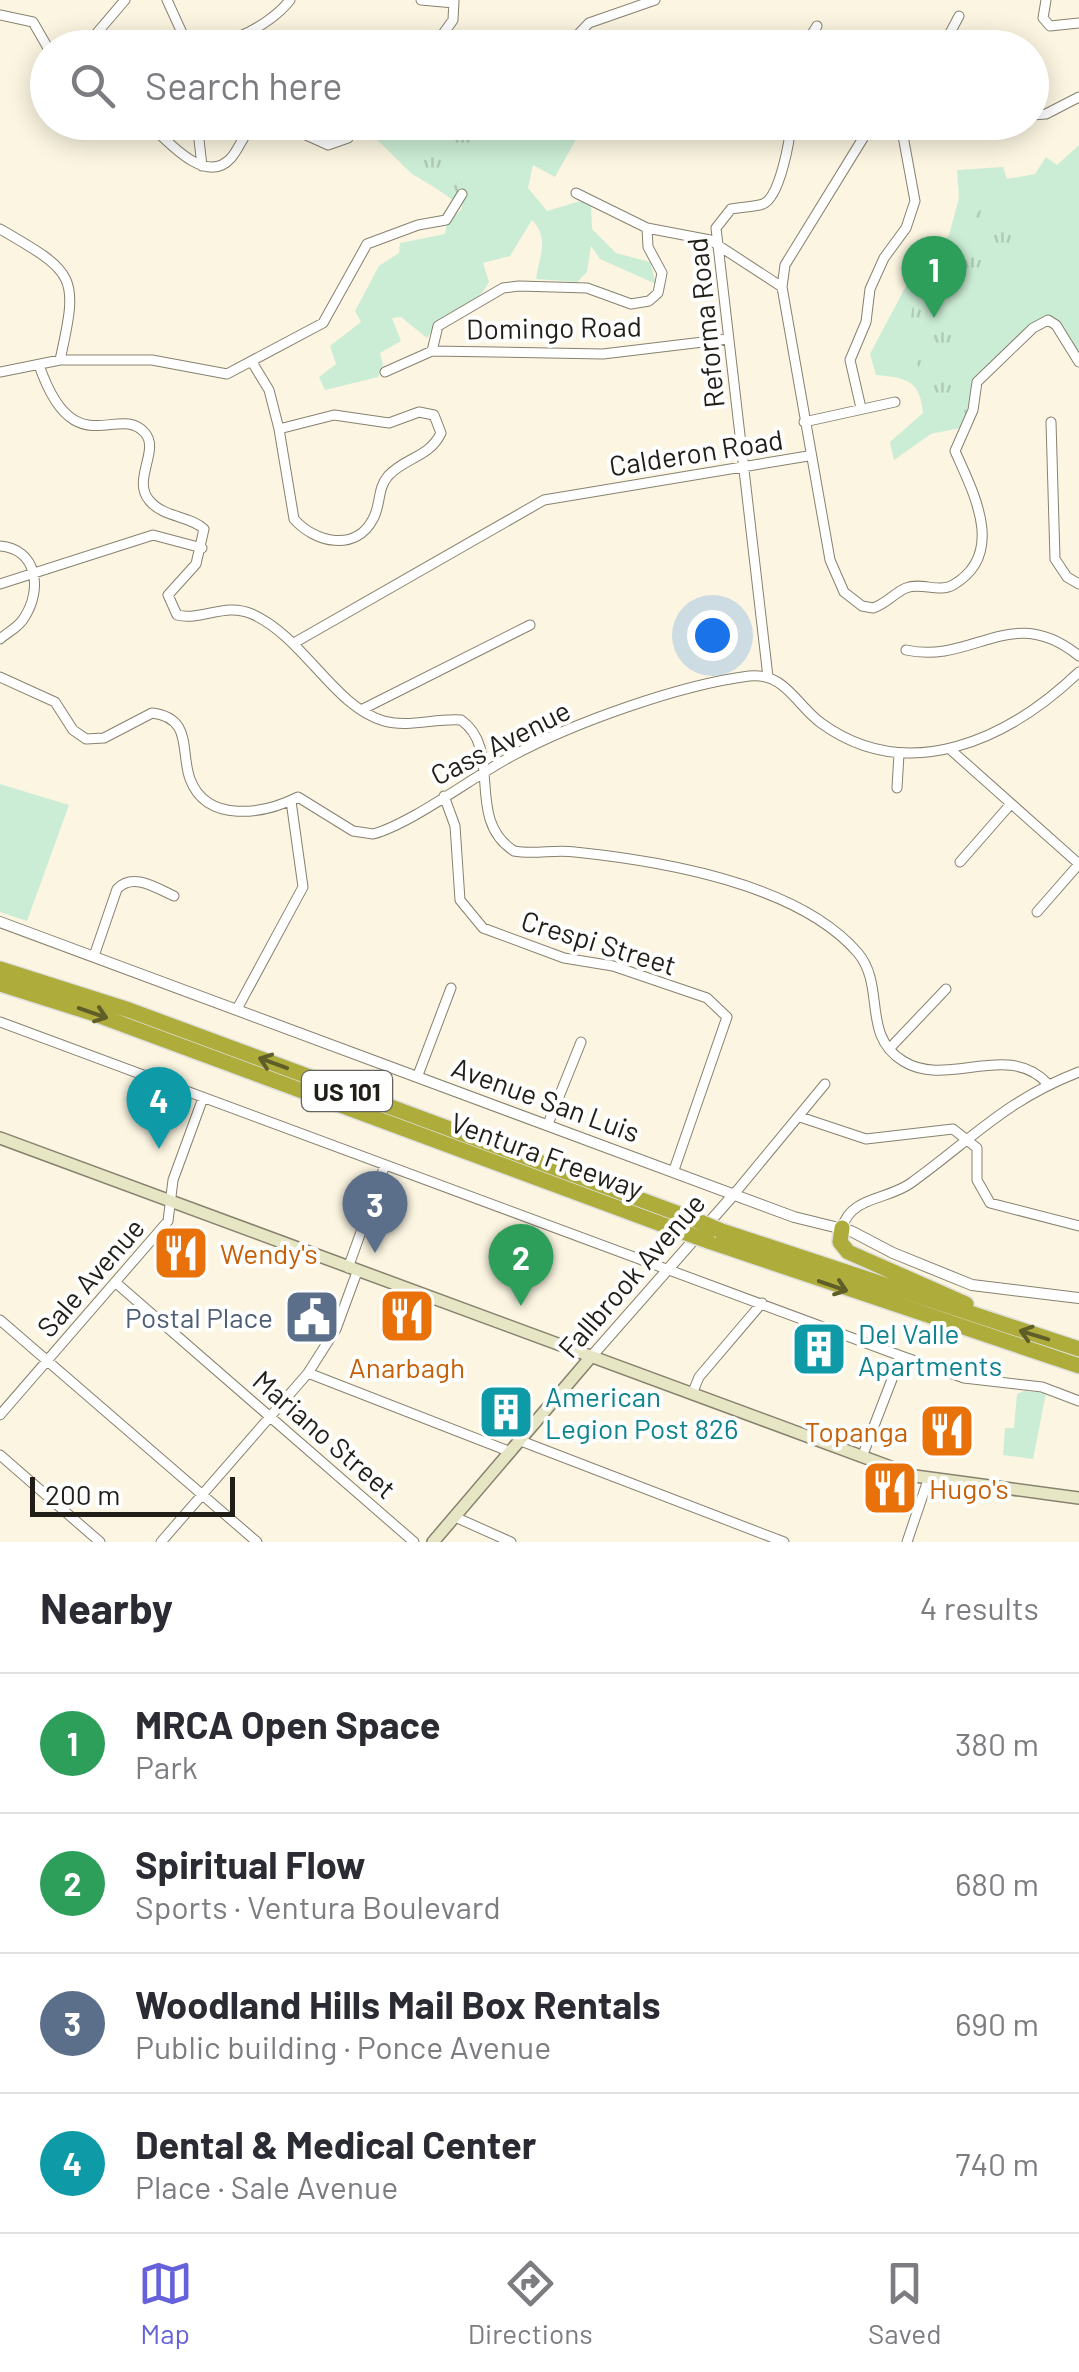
<!DOCTYPE html>
<meta charset="utf-8">
<style>
body{margin:0;font-family:Barlow,sans-serif;background:#f2f2f3;color:#2b2b33}
.scale{position:absolute;left:30px;bottom:25px;width:205px;box-sizing:border-box;padding-left:10px;border:5px solid #201e17;border-top:0;font-size:28px;line-height:35px;white-space:nowrap;color:#201e17;-webkit-text-stroke:8px #fff;paint-order:stroke}
.you{position:absolute;left:712px;top:635px;width:35px;height:35px;margin:-25px;border:8px solid #fff;border-radius:50%;background:#1a73e8;box-shadow:0 0 0 15px #1a73e833}
.badge{display:grid;place-items:center;width:65px;height:65px;border-radius:50%;background:#6561da;color:#fff;font-size:32px;font-weight:700}
.pin{position:absolute;translate:-50% -82px;filter:drop-shadow(0 2px 5px #0008)}
.pin::after{content:'';position:absolute;top:52px;width:35px;height:30px;background:inherit;clip-path:polygon(0 0,100% 0,50% 100%)}
.list{margin:0;padding:0;list-style:none}
h2{display:flex;justify-content:space-between;align-items:center;height:130px;margin:0;padding:0 40px;font-size:42px}
h2 small{font-size:32px;font-weight:400;color:#7c7c81}
.list li{display:grid;grid-template-columns:65px 1fr auto;gap:30px;align-items:center;box-sizing:border-box;height:140px;padding:0 40px;border-top:2px solid #e1e1e2}
.list b{display:block;font-size:38px;white-space:nowrap}
.list p{margin:0;font-size:32px;white-space:nowrap;color:#7c7c81}
.list em{font-size:32px;font-style:normal;color:#7c7c81}
.icon{flex:none;width:55px;height:55px;fill:none;stroke:currentColor;stroke-width:2;stroke-linecap:round;stroke-linejoin:round}
.map{position:relative;flex:none;width:1079px;height:1542px;overflow:hidden}
.search{position:absolute;background:#fff;box-shadow:0 5px 25px #0003;left:30px;right:30px;top:30px;height:110px;display:flex;align-items:center;gap:25px;box-sizing:border-box;padding:0 35px;border-radius:55px;color:#7c7c81;font-size:38px}
.sheet{height:690px;background:#fff}
nav{display:flex;justify-content:space-around;align-items:center;box-sizing:border-box;height:140px;border-top:2px solid #e1e1e2;background:#fff;font-size:28px;color:#7c7c81}
nav a{display:grid;justify-items:center;gap:5px}
nav .on{color:#6561da}
.map>svg:first-child{display:block}
.green{fill:#ccedd5}
.park{fill:url(#park-tufts)}
.lines{fill:none;stroke-linecap:round;stroke-linejoin:round}
.minor-casing{stroke:#87816f;stroke-width:11}
.tertiary-casing{stroke:#87816f;stroke-width:12}
.secondary-casing{stroke:#87816f;stroke-width:14}
.motorway-casing{stroke:#e0e0df;stroke-width:18}
.minor{stroke:#fff;stroke-width:9}
.tertiary{stroke:#fff;stroke-width:10}
.secondary{stroke:#e7e6c4;stroke-width:11}
.motorway{stroke:#aead3c;stroke-width:15}
.motorway-bridge-casing{stroke:#e0e0df;stroke-width:18;stroke-linecap:butt}
.motorway-bridge{stroke:#aead3c;stroke-width:15}
.oneway{stroke:#605e28}
.labels{text-anchor:middle;dominant-baseline:central;stroke-width:8;stroke-linejoin:round;paint-order:stroke}
.shield{fill:#fff;stroke:#63625d;stroke-width:2.5}
.shield-label{font-size:25px;font-weight:bold;fill:#201e17}
.street-label{font-size:28px;fill:#201e17;stroke:#fff}
.food-label{font-size:28px;fill:#c56008;stroke:#fff;text-anchor:start}
.service-label{font-size:28px;fill:#4e5e75;stroke:#fff;text-anchor:end}
.culture-label{font-size:28px;fill:#0d838f;stroke:#fff;text-anchor:start}
</style>
<div class="map">
<svg width="1079" height="1542" viewBox="0 0 1079 1542">
<defs>
<pattern id="park-tufts" width="24" height="20" patternUnits="userSpaceOnUse" patternTransform="scale(2.5)"><rect width="24" height="20" fill="#ccedd5"/><path d="M3 7l-1-3M5 7V3M7 7l1-3M15 17l-1-3M17 17v-4M19 17l1-3" fill="none" stroke="#afcbb6"/></pattern>
</defs>
<rect width="100%" height="100%" fill="#fbf5e1"/>
<path class="green" d="M 579,122 L 584,125 L 555,177 L 533,165 L 528,188 L 547,211 L 584,200 L 591,206 L 592,229 L 616,253 L 650,262 L 656,284 L 600,259 L 591,246 L 587,272 L 577,282 L 536,279 C 539,257 550,238 532,220 L 510,256 L 483,263 L 489,282 C 477,307 445,312 427,338 L 401,317 L 392,318 L 401,341 L 380,353 L 383,365 L 378,377 L 325,390 L 319,377 L 336,364 L 330,346 L 361,322 L 355,311 L 379,266 L 399,253 L 400,243 L 445,234 L 447,223 L 461,210 L 465,192 L 460,189 L 451,197 L 412,174 L 365,128 L 366,123 Z
M 1079,145 L 1079,354 L 1050,316 L 1044,316 L 981,377 L 960,422 L 948,422 L 894,460 L 890,442 L 923,413 C 920,380 907,378 876,375 L 870,354 L 906,286 L 949,235 L 959,198 L 957,170 L 1003,167 L 1007,179 L 1035,174 L 1046,157 L 1057,165 Z
M 0,784 L 69,805 L 27,921 L 0,912 Z
M 1024,1391 L 1046,1393 L 1033,1459 L 1003,1455 L 1005,1428 L 1014,1428 L 1017,1394 Z"/>
<path class="park" d="M 419,123 L 483,123 L 474,143 L 471,175 L 464,173 L 457,203 L 401,164 L 417,154 Z
M 980,210 L 1025,248 L 987,286 L 962,303 L 950,351 L 975,385 L 961,428 L 930,434 L 926,396 L 931,394 L 907,342 L 916,285 Z"/>
<g class="lines">
<g class="minor-casing">
<path id="minor" d="M 167,0 L 183,35 C 213,59 271,25 290,0
M 421,0 L 454,3
M 1046,0 L 1043,18 L 1050,26 L 1079,23
M 0,15 L 33,22 L 48,48
M 84,48 L 125,0
M 365,48 L 381,41 L 440,38 L 453,20 L 454,0
M 565,48 L 589,23 L 655,0
M 803,48 L 817,26
M 942,48 L 959,16
M 1032,115 L 1046,114 L 1079,97
M 147,122 C 166,139 205,187 231,158 C 242,145 243,131 260,122
M 197,122 L 202,166
M 277,122 L 328,145 L 348,138 L 360,122
M 944,122 L 865,135 L 785,265 L 782,287 L 830,560 L 844,592 L 862,606 L 873,608 C 886,604 894,593 906,588 C 921,582 939,593 953,585 C 1007,554 973,492 955,451 L 973,410 L 977,382 L 1033,328 L 1048,320 L 1056,325 L 1079,362
M 576,193 L 647,228 L 710,240 L 782,287
M 0,229 C 76,273 79,275 60,360
M 432,351 L 438,326 L 503,288 L 519,286 L 587,288 L 631,304 L 649,301 L 658,293 L 662,273 L 648,247 L 647,228
M 252,362 L 269,390 L 279,429 L 294,519 C 315,543 356,552 373,519 C 381,505 377,489 388,476 C 405,457 429,458 441,433 L 434,415 L 419,412 L 389,423 L 334,415 L 279,429
M 39,365 C 74,467 118,402 145,433 C 160,450 132,480 149,500 C 163,518 189,515 204,529 L 196,564 L 168,595 L 177,615 C 202,621 225,602 252,614 C 304,637 334,707 384,721 C 409,728 435,718 461,720 C 504,750 464,819 514,851 C 534,855 555,849 575,852 C 662,861 799,884 858,953 C 886,987 861,1035 903,1061 C 947,1089 1008,1040 1048,1084
M 0,372 L 60,360 L 152,360 L 227,374 L 323,323 L 367,244 L 418,225 L 446,220 L 462,194
M 385,372 L 432,351 L 603,354 L 728,339
M 861,408 L 850,360 L 866,322 L 870,289 L 884,258 L 906,228 L 915,201 L 901,125
M 804,422 L 895,402
M 1051,422 L 1055,559 L 1067,577 L 1079,584
M 0,546 C 37,549 43,589 24,618 C 19,627 8,632 0,639
M 0,584 L 153,535 L 202,548
M 294,643 L 544,500 L 808,456
M 906,650 C 974,665 1011,601 1079,656
M 0,677 L 55,702 L 73,730 L 86,739 L 104,738 L 152,713 C 193,718 180,751 190,779 C 207,824 264,814 298,797 L 353,831 L 373,834 C 411,824 474,776 512,756 C 573,723 679,685 749,676 C 785,672 796,705 821,723 C 909,787 1010,738 1079,672
M 768,677 L 716,228 L 731,209 C 741,207 754,207 763,204 C 780,197 790,140 791,122
M 361,710 L 530,625
M 952,751 L 1079,864
M 897,788 L 899,754
M 444,796 L 455,826 L 460,900 L 483,928 L 564,958 L 613,966 L 707,998 L 727,1017 L 674,1170
M 960,862 L 1009,806
M 1037,912 L 1079,864
M 94,956 L 117,889 C 133,872 156,888 174,896
M 237,1009 L 303,887 L 291,801
M 0,1022 L 901,1356 L 964,1378 L 1042,1387 L 1079,1401
M 889,1049 L 946,989
M 418,1075 L 451,988
M 800,1117 L 866,1139 L 953,1129 L 977,1148 L 977,1180 L 990,1203 L 1079,1226
M 548,1124 L 581,1042
M 735,1193 L 825,1084
M 842,1228 C 851,1196 888,1200 911,1183 C 972,1139 1006,1100 1079,1072
M 348,1268 L 385,1165
M 115,1282 L 414,1542
M 0,1320 L 257,1542
M 308,1373 L 511,1452
M 692,1394 L 699,1377 L 762,1303
M 0,1415 L 168,1221 L 173,1180 L 203,1098
M 521,1441 L 784,1542
M 0,1455 L 100,1542
M 862,1457 L 901,1356
M 455,1517 L 511,1542
M 161,1542 L 308,1373 L 336,1329 L 357,1272
M 907,1542 L 928,1480"/>
</g>
<g class="tertiary-casing">
<path id="tertiary" d="M 0,922 L 794,1217 L 851,1231 L 893,1253 L 972,1285 L 1079,1298
M 590,1358 L 735,1193"/>
</g>
<g class="secondary-casing">
<path id="secondary" d="M 0,1138 L 915,1476 L 1079,1498
M 433,1542 L 590,1358"/>
</g>
<g class="motorway-casing">
<path id="motorway" d="M 0,969 L 129,1010 L 693,1219
M 0,984 L 92,1013 L 680,1231
M 842,1228 L 840,1242 L 848,1252 L 966,1304
M 719,1230 L 1079,1349
M 708,1241 L 1079,1366"/>
</g>
<use href="#minor" class="minor"/>
<use href="#tertiary" class="tertiary"/>
<use href="#secondary" class="secondary"/>
<use href="#motorway" class="motorway"/>
<g class="motorway-bridge-casing">
<path id="motorway-bridge" d="M 693,1219 L 719,1230
M 680,1231 L 708,1241"/>
</g>
<use href="#motorway-bridge" class="motorway-bridge"/>
</g>
<defs><path id="oneway-shaft" d="M-6 0H5M1.5-3L5.5 0L1.5 3" fill="none" stroke-width="1.6" stroke-linecap="round" stroke-linejoin="round" transform="scale(2.5)"/></defs>
<g class="oneway">
<use href="#oneway-shaft" transform="translate(93 1013) rotate(19)"/>
<use href="#oneway-shaft" transform="translate(273 1063) rotate(-160)"/>
<use href="#oneway-shaft" transform="translate(833 1286) rotate(19)"/>
<use href="#oneway-shaft" transform="translate(1034 1335) rotate(-163)"/>
</g>
<defs>
<g id="restaurant-square" transform="scale(2.875)"><rect x="-9" y="-9" width="18" height="18" rx="4" fill="#e8710a" stroke="#fff"/><path d="M-5-6h1v4h1v-4h1v4h1v-4h1v5L-1.5 .5V6h-2V.5L-5-1ZM5-6V6H3V1.5H1.5Q1.5-4 5-6Z" fill="#fff"/></g>
<g id="civic-square" transform="scale(2.875)"><rect x="-9" y="-9" width="18" height="18" rx="4" fill="#5c6f8a" stroke="#fff"/><path d="M-.6-6.5H3V-4.5H.6V-3L4-1V1h2V6H-6V1h2V-1L-.6-3ZM-1.2 2.5V6h2.4V2.5Z" fill="#fff"/></g>
<g id="building-square" transform="scale(2.875)"><rect x="-9" y="-9" width="18" height="18" rx="4" fill="#0f9aa8" stroke="#fff"/><path d="M-4-6H4V6H1V3H-1V6H-4ZM-2.5-4.3h1.7v1.8h-1.7ZM.8-4.3h1.7v1.8H.8ZM-2.5-1h1.7V.8h-1.7ZM.8-1h1.7V.8H.8Z" fill="#fff"/></g>
</defs>
<g fill-rule="evenodd">
<use href="#restaurant-square" x="181" y="1253"/>
<use href="#restaurant-square" x="407" y="1316"/>
<use href="#civic-square" x="312" y="1317"/>
<use href="#building-square" x="819" y="1349"/>
<use href="#building-square" x="506" y="1412"/>
<use href="#restaurant-square" x="947" y="1431"/>
<use href="#restaurant-square" x="890" y="1488"/>
</g>
<g class="labels">
<rect class="shield" x="302" y="1071" width="90" height="40" rx="8"/>
<g class="shield-label">
<text x="347" y="1091">US 101</text>
</g>
<g class="street-label">
<text transform="translate(705 323) rotate(-96)">Reforma Road</text>
<text transform="translate(554 327) rotate(-1)">Domingo Road</text>
<text transform="translate(696 452) rotate(-9)">Calderon Road</text>
<text transform="translate(500 742) rotate(-27)">Cass Avenue</text>
<text transform="translate(599 942) rotate(17)">Crespi Street</text>
<text transform="translate(546 1099) rotate(20)">Avenue San Luis</text>
<text transform="translate(547 1155) rotate(20)">Ventura Freeway</text>
<text transform="translate(631 1275) rotate(-49)">Fallbrook Avenue</text>
<text transform="translate(90 1277) rotate(-49)">Sale Avenue</text>
<text transform="translate(325 1434) rotate(41)">Mariano Street</text>
</g>
<g class="food-label">
<text x="220" y="1253">Wendy's</text>
<text x="407" y="1367" text-anchor="middle">Anarbagh</text>
<text x="908" y="1431" text-anchor="end">Topanga</text>
<text x="929" y="1488">Hugo's</text>
</g>
<g class="service-label">
<text x="273" y="1317">Postal Place</text>
</g>
<g class="culture-label">
<text x="858" y="1333">Del Valle<tspan x="858" dy="32">Apartments</tspan></text>
<text x="545" y="1396">American<tspan x="545" dy="32">Legion Post 826</tspan></text>
</g>
</g>
</svg>
<div class="scale">200 m</div>
<div class="you"></div>
<div class="pin badge" style="left:934px;top:318px;background:#2e9e5b">1</div>
<div class="pin badge" style="left:521px;top:1306px;background:#2e9e5b">2</div>
<div class="pin badge" style="left:375px;top:1253px;background:#5c6f8a">3</div>
<div class="pin badge" style="left:159px;top:1149px;background:#0f9aa8">4</div>
<div class="search"><svg class="icon" aria-label="search" viewBox="0 0 24 24"><circle cx="10" cy="10" r="6"/><path d="M15 15l6 6"/></svg>Search here</div>
</div>
<section class="sheet">
<h2>Nearby<small>4 results</small></h2>
<ul class="list">
<li><span class="badge" style="background:#2e9e5b">1</span><div><b>MRCA Open Space</b><p>Park</p></div><em>380 m</em></li>
<li><span class="badge" style="background:#2e9e5b">2</span><div><b>Spiritual Flow</b><p>Sports · Ventura Boulevard</p></div><em>680 m</em></li>
<li><span class="badge" style="background:#5c6f8a">3</span><div><b>Woodland Hills Mail Box Rentals</b><p>Public building · Ponce Avenue</p></div><em>690 m</em></li>
<li><span class="badge" style="background:#0f9aa8">4</span><div><b>Dental &amp; Medical Center</b><p>Place · Sale Avenue</p></div><em>740 m</em></li>
</ul>
</section>
<nav>
<a class="on"><svg class="icon" aria-label="map" viewBox="0 0 24 24"><path d="M3 6l6-2 6 2 6-2v14l-6 2-6-2-6 2zM9 4v14M15 6v14"/></svg>Map</a>
<a><svg class="icon" aria-label="directions" viewBox="0 0 24 24"><path d="M12 3l9 9-9 9-9-9zM9 14v-3h6M13 9l2 2-2 2"/></svg>Directions</a>
<a><svg class="icon" aria-label="saved" viewBox="0 0 24 24"><path d="M7 4h10v16l-5-4-5 4z"/></svg>Saved</a>
</nav>
